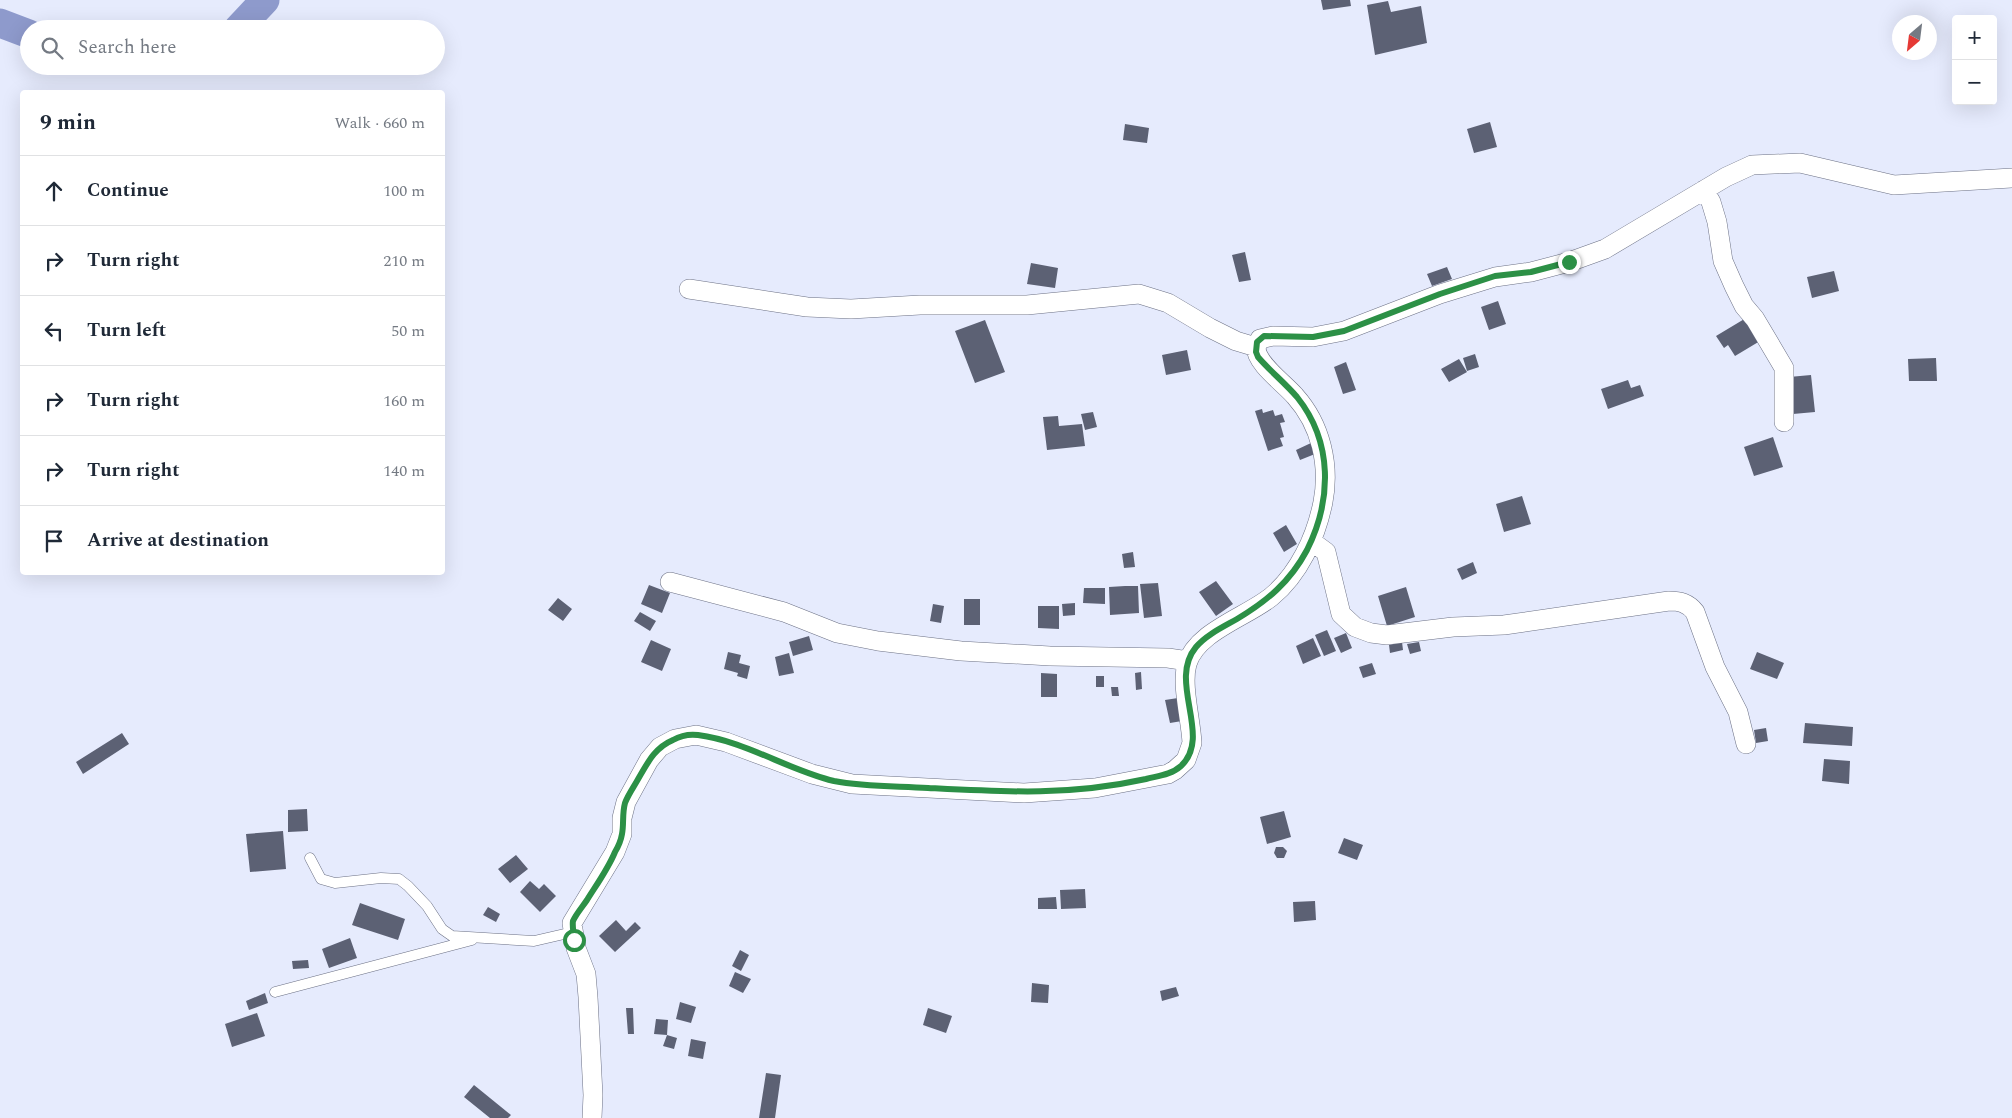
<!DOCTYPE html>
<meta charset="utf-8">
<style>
body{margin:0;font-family:Spectral,serif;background:#f2f2f3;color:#1f2937}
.controls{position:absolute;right:15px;top:15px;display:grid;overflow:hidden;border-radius:5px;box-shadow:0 5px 20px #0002}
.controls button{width:45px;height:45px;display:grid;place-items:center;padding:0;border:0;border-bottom:1px solid #e0e1e3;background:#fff;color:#1f2937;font:25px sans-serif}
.compass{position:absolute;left:1892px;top:15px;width:45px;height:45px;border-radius:50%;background:#fff;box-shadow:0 5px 20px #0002;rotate:208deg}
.stop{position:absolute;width:15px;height:15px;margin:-11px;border:4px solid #2c9046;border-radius:50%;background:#fff}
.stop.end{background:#2c9046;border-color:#fff;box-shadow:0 1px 5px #0008}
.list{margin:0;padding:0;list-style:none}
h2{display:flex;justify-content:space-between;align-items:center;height:65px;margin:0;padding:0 20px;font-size:21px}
h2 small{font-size:16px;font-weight:400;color:#747a83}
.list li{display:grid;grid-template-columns:32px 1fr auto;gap:15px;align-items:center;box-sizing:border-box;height:70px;padding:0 20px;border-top:1px solid #e0e1e3}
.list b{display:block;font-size:19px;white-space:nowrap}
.list em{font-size:16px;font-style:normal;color:#747a83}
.icon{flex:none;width:28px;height:28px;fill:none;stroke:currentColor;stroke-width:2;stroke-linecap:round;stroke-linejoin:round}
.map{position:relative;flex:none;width:2012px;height:1118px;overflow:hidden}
.search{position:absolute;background:#fff;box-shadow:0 5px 20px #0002;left:20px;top:20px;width:425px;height:55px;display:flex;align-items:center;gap:12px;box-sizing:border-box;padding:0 18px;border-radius:28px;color:#747a83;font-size:19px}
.panel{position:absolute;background:#fff;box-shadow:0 5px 20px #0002;left:20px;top:90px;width:425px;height:485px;border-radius:5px}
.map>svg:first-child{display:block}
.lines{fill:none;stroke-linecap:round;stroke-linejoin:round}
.river{stroke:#8e9acc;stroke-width:29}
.building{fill:#5c6174}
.service-casing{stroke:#6c7185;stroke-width:11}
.minor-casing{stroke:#6c7185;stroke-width:20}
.service{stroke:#fff;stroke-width:10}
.minor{stroke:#fff;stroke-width:19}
.route{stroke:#2c9046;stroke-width:6}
</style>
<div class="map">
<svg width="2012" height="1118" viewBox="0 0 2012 1118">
<rect width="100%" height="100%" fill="#e6ebfd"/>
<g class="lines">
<path class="river" d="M 0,23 L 29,34
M 238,29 L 265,0"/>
</g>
<path class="building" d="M 1321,0 L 1350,0 L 1351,6 L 1323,10 Z
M 1388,1 L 1391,12 L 1421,6 L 1427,43 L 1375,55 L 1367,5 Z
M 1490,122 L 1497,147 L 1474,153 L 1467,129 Z
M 1125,124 L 1149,128 L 1147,143 L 1123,140 Z
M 1245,252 L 1251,280 L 1239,282 L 1232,255 Z
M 1031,263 L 1058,268 L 1055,288 L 1027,284 Z
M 1447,267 L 1452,279 L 1432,286 L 1427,274 Z
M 1834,271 L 1839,291 L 1812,298 L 1807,277 Z
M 1498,301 L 1506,324 L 1489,330 L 1481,307 Z
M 1746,318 L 1760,341 L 1735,356 L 1728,345 L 1724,348 L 1716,336 Z
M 985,320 L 1005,372 L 975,383 L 955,331 Z
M 1187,350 L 1191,370 L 1166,375 L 1162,355 Z
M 1475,354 L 1479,367 L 1467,371 L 1463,358 Z
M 1936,358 L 1937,381 L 1909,381 L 1908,359 Z
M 1459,359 L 1467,372 L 1449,382 L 1441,369 Z
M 1346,362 L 1356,390 L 1343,394 L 1334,367 Z
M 1811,375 L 1815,412 L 1793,414 L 1789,377 Z
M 1628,380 L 1631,388 L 1640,385 L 1644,396 L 1608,409 L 1601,389 Z
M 1262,409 L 1263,413 L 1273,410 L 1275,416 L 1282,414 L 1285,422 L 1280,423 L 1284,437 L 1280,438 L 1283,446 L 1268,451 L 1255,411 Z
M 1093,412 L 1097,427 L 1085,430 L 1081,414 Z
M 1058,416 L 1059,426 L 1082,424 L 1085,446 L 1047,450 L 1043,417 Z
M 1773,437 L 1783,467 L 1754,476 L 1744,447 Z
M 1311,443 L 1315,454 L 1300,460 L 1296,450 Z
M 1522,496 L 1531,524 L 1504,532 L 1496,504 Z
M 1286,525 L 1297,544 L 1284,552 L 1273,533 Z
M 1133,552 L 1135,567 L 1124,568 L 1122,554 Z
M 1473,562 L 1477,573 L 1462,580 L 1457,569 Z
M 1216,581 L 1233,604 L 1216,616 L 1199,592 Z
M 1158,583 L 1162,616 L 1144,618 L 1140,584 Z
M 649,585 L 670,593 L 662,613 L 641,604 Z
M 1125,586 L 1138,586 L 1139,613 L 1110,615 L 1109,587 Z
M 1406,587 L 1415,617 L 1387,626 L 1378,596 Z
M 1084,588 L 1105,588 L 1105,604 L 1083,603 Z
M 558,598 L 572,609 L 563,621 L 548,610 Z
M 964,599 L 980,599 L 980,625 L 964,625 Z
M 1075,603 L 1075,615 L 1063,616 L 1062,604 Z
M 933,604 L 944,606 L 941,623 L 930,621 Z
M 1038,606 L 1059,606 L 1059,629 L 1038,628 Z
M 640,612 L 656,621 L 650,631 L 634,621 Z
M 1327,630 L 1336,651 L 1324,656 L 1315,635 Z
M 1346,633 L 1352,648 L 1341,653 L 1334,638 Z
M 809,636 L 813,650 L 793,656 L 789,642 Z
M 1313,638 L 1321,656 L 1303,664 L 1296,646 Z
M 651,640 L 671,649 L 662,671 L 641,662 Z
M 1402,642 L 1403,650 L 1390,653 L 1389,645 Z
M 1419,642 L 1421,651 L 1410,654 L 1407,644 Z
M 728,652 L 741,655 L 739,663 L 750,666 L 747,679 L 737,676 L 738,673 L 724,669 Z
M 1757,652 L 1784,663 L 1777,679 L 1750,669 Z
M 789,653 L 794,673 L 779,676 L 775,657 Z
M 1372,663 L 1376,674 L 1363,678 L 1359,667 Z
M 1141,672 L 1142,689 L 1136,690 L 1135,673 Z
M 1041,673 L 1057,674 L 1057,697 L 1041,697 Z
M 1096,676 L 1104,676 L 1104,687 L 1096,687 Z
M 1111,687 L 1118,687 L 1119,696 L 1112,696 Z
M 1178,698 L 1182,721 L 1170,723 L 1165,700 Z
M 1805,723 L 1853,727 L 1852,746 L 1803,743 Z
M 1766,728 L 1768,741 L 1756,743 L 1754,730 Z
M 122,733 L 129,744 L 83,774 L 76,762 Z
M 1824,759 L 1850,761 L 1849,784 L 1822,781 Z
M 307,809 L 308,831 L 288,832 L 288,810 Z
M 1284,811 L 1291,837 L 1267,844 L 1260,817 Z
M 283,831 L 286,869 L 250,872 L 246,834 Z
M 1344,838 L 1363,845 L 1357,860 L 1338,853 Z
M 1276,847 L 1283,847 L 1287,851 L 1284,858 L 1277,858 L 1274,853 Z
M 516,855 L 528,869 L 510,883 L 498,869 Z
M 530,881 L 539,889 L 544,884 L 556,896 L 540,912 L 520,892 Z
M 1085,889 L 1086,908 L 1061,909 L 1060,890 Z
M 1056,897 L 1057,909 L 1038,909 L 1038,898 Z
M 1315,901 L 1316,920 L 1294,922 L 1293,902 Z
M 360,903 L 405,919 L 398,940 L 352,925 Z
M 488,907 L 500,914 L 496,922 L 483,915 Z
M 616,920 L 626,931 L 635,922 L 641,928 L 615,952 L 599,936 Z
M 350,938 L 357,958 L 329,968 L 322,949 Z
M 740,950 L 749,955 L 741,971 L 732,966 Z
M 308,960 L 309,968 L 293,969 L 292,961 Z
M 735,972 L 751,979 L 743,993 L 729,986 Z
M 1032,983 L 1049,985 L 1048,1003 L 1031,1002 Z
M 1176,987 L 1179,996 L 1162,1001 L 1160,991 Z
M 265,993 L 268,1003 L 249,1010 L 246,1001 Z
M 680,1002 L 696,1007 L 691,1023 L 676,1019 Z
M 626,1008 L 633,1008 L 634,1034 L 628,1034 Z
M 928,1008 L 952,1016 L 946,1033 L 923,1025 Z
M 257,1013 L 265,1036 L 232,1047 L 225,1024 Z
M 656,1019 L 668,1020 L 667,1035 L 654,1034 Z
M 667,1035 L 677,1038 L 674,1049 L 663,1046 Z
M 691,1039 L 706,1042 L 703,1059 L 688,1056 Z
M 766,1073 L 781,1075 L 775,1118 L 759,1118 Z
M 474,1085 L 511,1115 L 508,1118 L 490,1118 L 464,1097 Z"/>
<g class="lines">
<g class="service-casing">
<path id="service" d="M 310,858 L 321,879 L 335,883 L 381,878 L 399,879 L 408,886 L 427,906 L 442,929 L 452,936 L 534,941 L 573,932
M 275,992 L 472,940"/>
</g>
<g class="minor-casing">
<path id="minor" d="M 1704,190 L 1711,202 L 1717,222 L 1723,261 L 1734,286 L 1744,306 L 1755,319 L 1784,368 L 1784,422
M 689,289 L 807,307 L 851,309 L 920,305 L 1027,305 L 1139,294 L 1168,303 L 1210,328 L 1236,341 L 1256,347
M 1311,541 L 1326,552 L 1341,614 L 1355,627 L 1371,633 L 1387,635 L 1453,627 L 1504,625 L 1669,601 C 1680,601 1688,603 1695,612 L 1715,667 L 1738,712 L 1746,744
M 670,582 L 784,612 L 837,633 L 878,641 L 961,651 L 1050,656 L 1168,658 L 1188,661
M 592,1118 L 593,1095 L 588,997 L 586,974 L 576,948 L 572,923 L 615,852 L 622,834 L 622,818 L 626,802 L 649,760 L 660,747 L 675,739 L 696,735 L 726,742 L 812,774 L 852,784 L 1024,793 L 1095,788 L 1168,774 L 1175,770 L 1186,760 L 1192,743 C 1191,720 1181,685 1187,664 C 1196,632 1246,617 1271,597 C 1299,574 1316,537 1323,502 C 1330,465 1321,425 1295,396 C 1284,383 1256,364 1256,347 L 1260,339 L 1273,336 L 1313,337 L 1344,331 L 1440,294 L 1495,277 L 1531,272 L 1569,262 L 1605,249 L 1726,177 L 1752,165 L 1800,163 L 1894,185 L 2012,178"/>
</g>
<use href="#service" class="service"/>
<use href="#minor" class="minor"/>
</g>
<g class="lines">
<path class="route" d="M 574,940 C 574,934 572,926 573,921 C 576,914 583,906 587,900 C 597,884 608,869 615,852 C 618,847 621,840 622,834 C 624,824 622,814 625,803 C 628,795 633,788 637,781 C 647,764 654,748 673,740 C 680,736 690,734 698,735 C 745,741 788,770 834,781 C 865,787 896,786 928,788 C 1005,792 1069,796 1146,779 C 1157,776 1171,775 1181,766 C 1213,736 1167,682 1196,647 C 1206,635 1223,627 1237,619 C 1267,601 1290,582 1307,550 C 1332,500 1333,442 1297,397 C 1285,383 1270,371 1258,357 L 1256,352 L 1257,342 L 1264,336 L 1313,337 L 1344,331 L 1440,294 L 1495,276 L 1531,272 L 1569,262"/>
</g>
</svg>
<div class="controls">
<button>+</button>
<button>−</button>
</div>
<svg class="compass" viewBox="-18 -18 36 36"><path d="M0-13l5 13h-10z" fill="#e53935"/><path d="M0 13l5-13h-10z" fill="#747a83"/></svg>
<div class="stop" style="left:574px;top:940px"></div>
<div class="stop end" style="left:1569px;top:262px"></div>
<div class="search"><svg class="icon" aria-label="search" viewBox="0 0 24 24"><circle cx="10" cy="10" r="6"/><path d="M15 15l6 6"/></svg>Search here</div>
<section class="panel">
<h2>9 min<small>Walk · 660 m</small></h2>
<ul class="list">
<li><svg class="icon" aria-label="ahead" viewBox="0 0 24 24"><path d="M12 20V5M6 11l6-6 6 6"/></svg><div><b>Continue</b></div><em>100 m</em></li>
<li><svg class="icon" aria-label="right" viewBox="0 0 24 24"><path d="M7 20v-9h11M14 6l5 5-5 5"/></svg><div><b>Turn right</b></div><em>210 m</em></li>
<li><svg class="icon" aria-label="left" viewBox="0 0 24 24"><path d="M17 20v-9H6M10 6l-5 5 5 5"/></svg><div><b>Turn left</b></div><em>50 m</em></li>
<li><svg class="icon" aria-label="right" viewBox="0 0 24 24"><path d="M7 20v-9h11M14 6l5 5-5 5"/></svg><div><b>Turn right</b></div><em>160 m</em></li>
<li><svg class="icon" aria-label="right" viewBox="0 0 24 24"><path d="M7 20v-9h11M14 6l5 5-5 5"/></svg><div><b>Turn right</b></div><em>140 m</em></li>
<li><svg class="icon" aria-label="arrive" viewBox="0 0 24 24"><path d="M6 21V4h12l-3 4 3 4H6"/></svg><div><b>Arrive at destination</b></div></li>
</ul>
</section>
</div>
